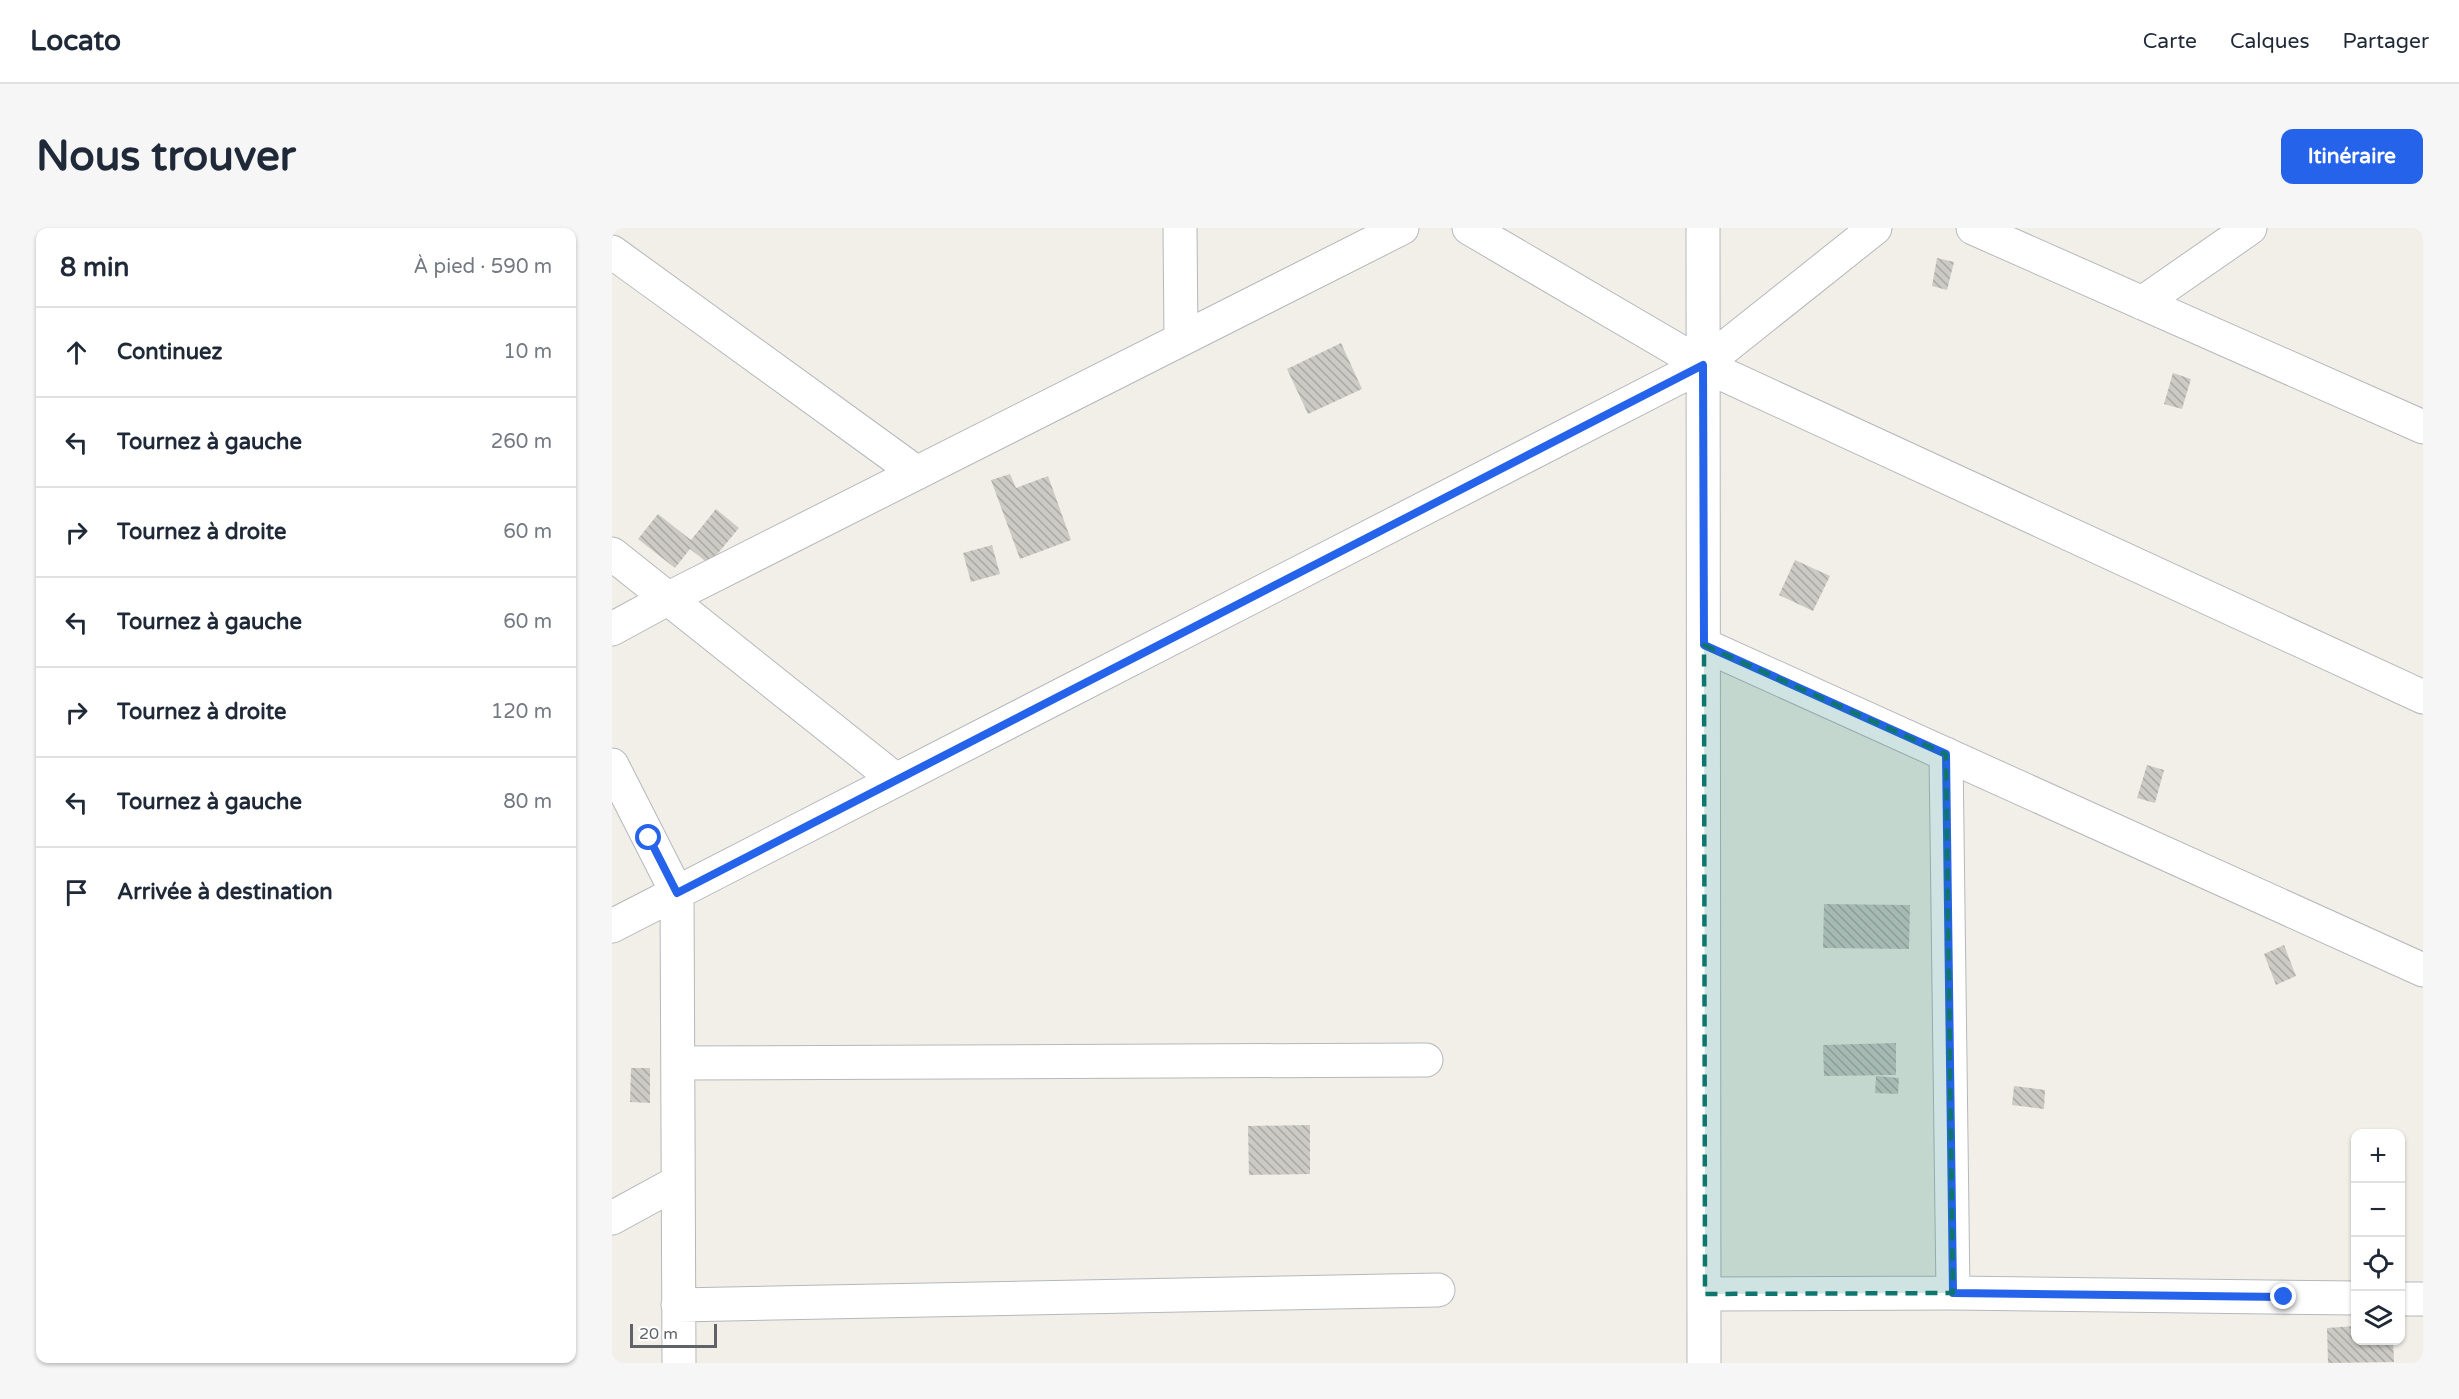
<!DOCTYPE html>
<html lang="fr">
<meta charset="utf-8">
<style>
body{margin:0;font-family:"Varela Round",sans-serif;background:#f6f6f7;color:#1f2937}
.controls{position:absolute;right:18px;bottom:18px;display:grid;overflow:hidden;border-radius:12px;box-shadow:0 2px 4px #0004}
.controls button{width:54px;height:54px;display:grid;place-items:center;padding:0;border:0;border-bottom:2px solid #e0e1e3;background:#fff;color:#1f2937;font:30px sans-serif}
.scale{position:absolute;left:18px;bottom:15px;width:87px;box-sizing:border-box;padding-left:6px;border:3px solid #5f6368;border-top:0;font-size:16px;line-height:21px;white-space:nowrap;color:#5f6368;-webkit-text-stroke:4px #fff;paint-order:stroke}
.stop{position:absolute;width:18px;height:18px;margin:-14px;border:4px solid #2563eb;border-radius:50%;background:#fff}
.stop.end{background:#2563eb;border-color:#fff;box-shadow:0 2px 6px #0008}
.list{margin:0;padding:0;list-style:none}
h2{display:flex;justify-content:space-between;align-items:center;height:78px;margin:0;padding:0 24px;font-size:26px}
h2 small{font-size:20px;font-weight:400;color:#747a83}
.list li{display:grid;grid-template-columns:39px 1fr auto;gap:18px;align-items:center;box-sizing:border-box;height:90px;padding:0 24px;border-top:2px solid #e0e1e3}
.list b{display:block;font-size:22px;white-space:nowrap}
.list em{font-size:20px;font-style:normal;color:#747a83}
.icon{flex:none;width:33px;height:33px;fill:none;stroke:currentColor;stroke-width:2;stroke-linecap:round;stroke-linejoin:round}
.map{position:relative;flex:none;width:1811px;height:1135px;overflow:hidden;border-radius:12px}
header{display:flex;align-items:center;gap:36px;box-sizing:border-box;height:84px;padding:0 30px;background:#fff;border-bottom:2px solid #e0e1e3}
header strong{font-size:28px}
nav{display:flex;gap:33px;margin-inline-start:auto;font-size:21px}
.intro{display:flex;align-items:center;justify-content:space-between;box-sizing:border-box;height:144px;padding:0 36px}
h1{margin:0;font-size:42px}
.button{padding:15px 27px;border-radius:12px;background:#2563eb;color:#fff;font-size:21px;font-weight:700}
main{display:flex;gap:36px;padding:0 36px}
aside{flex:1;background:#fff;border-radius:12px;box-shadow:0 2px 4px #0004}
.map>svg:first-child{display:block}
.building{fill:url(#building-back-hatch)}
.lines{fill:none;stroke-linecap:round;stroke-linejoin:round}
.minor-casing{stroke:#b5b8bc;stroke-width:35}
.minor{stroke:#fff;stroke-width:33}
.route{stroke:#2563eb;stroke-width:8}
.marked{fill:#0f766e;fill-opacity:0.2;stroke:#0f766e;stroke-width:4.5;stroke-dasharray:12 8;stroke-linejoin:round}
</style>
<header>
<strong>Locato</strong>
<nav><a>Carte</a><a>Calques</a><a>Partager</a></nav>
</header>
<div class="intro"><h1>Nous trouver</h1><a class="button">Itinéraire</a></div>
<main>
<aside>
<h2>8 min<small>À pied · 590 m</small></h2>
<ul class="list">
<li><svg class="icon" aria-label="ahead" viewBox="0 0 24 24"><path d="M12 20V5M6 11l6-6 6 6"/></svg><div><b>Continuez</b></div><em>10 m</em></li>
<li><svg class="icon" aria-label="left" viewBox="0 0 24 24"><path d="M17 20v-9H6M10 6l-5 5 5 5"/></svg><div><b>Tournez à gauche</b></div><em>260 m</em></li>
<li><svg class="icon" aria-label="right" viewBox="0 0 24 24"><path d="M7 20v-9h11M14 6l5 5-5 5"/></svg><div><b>Tournez à droite</b></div><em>60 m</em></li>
<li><svg class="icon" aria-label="left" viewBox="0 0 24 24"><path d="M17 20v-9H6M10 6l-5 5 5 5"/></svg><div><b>Tournez à gauche</b></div><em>60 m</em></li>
<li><svg class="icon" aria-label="right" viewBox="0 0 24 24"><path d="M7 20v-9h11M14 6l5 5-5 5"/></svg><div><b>Tournez à droite</b></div><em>120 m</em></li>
<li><svg class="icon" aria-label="left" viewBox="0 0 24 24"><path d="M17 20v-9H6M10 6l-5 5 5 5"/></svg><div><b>Tournez à gauche</b></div><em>80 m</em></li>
<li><svg class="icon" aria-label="arrive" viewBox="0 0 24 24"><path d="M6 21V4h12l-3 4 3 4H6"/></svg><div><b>Arrivée à destination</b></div></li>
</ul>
</aside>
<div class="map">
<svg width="1811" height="1135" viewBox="0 0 1811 1135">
<defs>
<pattern id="building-back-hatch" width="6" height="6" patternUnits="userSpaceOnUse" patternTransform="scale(1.5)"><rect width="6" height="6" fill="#cccac5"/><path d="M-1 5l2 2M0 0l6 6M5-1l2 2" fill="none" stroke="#a9a8a4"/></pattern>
</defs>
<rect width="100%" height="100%" fill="#f1efe8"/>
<path class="building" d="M 1325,30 L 1342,34 L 1335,62 L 1320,58 Z
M 729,115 L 750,161 L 696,186 L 675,141 Z
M 1561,145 L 1579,151 L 1570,181 L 1552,176 Z
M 398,246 L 404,260 L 436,248 L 459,312 L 408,331 L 379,252 Z
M 104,281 L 127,300 L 97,336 L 78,321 L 63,340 L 26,311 L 46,286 L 79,312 Z
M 380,317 L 388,346 L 359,354 L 351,325 Z
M 1183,332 L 1218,348 L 1201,383 L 1167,367 Z
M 1535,537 L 1552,542 L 1543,575 L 1525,570 Z
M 1212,676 L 1298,677 L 1297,721 L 1211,720 Z
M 1672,717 L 1684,748 L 1664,757 L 1652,726 Z
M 1284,815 L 1284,847 L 1212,848 L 1211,817 Z
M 19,840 L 38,840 L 38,875 L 18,874 Z
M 1264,848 L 1287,850 L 1286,866 L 1263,865 Z
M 1402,858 L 1433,862 L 1432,881 L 1400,877 Z
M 698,897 L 698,946 L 637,947 L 636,898 Z
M 1744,1098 L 1744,1112 L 1781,1112 L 1782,1134 L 1716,1135 L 1715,1100 Z"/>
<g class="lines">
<g class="minor-casing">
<path id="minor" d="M 568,0 L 569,111
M 857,0 L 1091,137 L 1811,469
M 1091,0 L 1092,1135
M 1361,0 L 1811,199
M 0,24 L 305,245
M 1530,75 L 1638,0
M 0,326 L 284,552
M 0,401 L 57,370 L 790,0
M 1092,417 L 1811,742
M 1334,526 L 1341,1065
M 0,537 L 65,665 L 67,1135
M 0,698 L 1091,137 L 1263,0
M 66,835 L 814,832
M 0,990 L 64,955
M 1093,1066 L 1341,1065 L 1744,1070
M 1788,1071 L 1811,1071
M 66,1077 L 826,1062"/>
</g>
<use href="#minor" class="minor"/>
</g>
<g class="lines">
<path class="route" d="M 37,610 L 65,665 L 1091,137 L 1092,417 L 1334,526 L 1341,1065 L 1672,1069"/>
</g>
<path class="marked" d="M 1092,417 L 1334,526 L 1341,1065 L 1093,1066 Z"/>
</svg>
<div class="controls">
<button>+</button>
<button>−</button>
<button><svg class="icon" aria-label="locate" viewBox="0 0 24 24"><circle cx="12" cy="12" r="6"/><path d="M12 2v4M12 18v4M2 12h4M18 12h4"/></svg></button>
<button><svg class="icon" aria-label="layers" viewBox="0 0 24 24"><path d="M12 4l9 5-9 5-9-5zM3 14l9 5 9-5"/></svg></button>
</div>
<div class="scale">20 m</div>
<div class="stop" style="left:37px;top:610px"></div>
<div class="stop end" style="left:1672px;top:1069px"></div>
</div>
</main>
